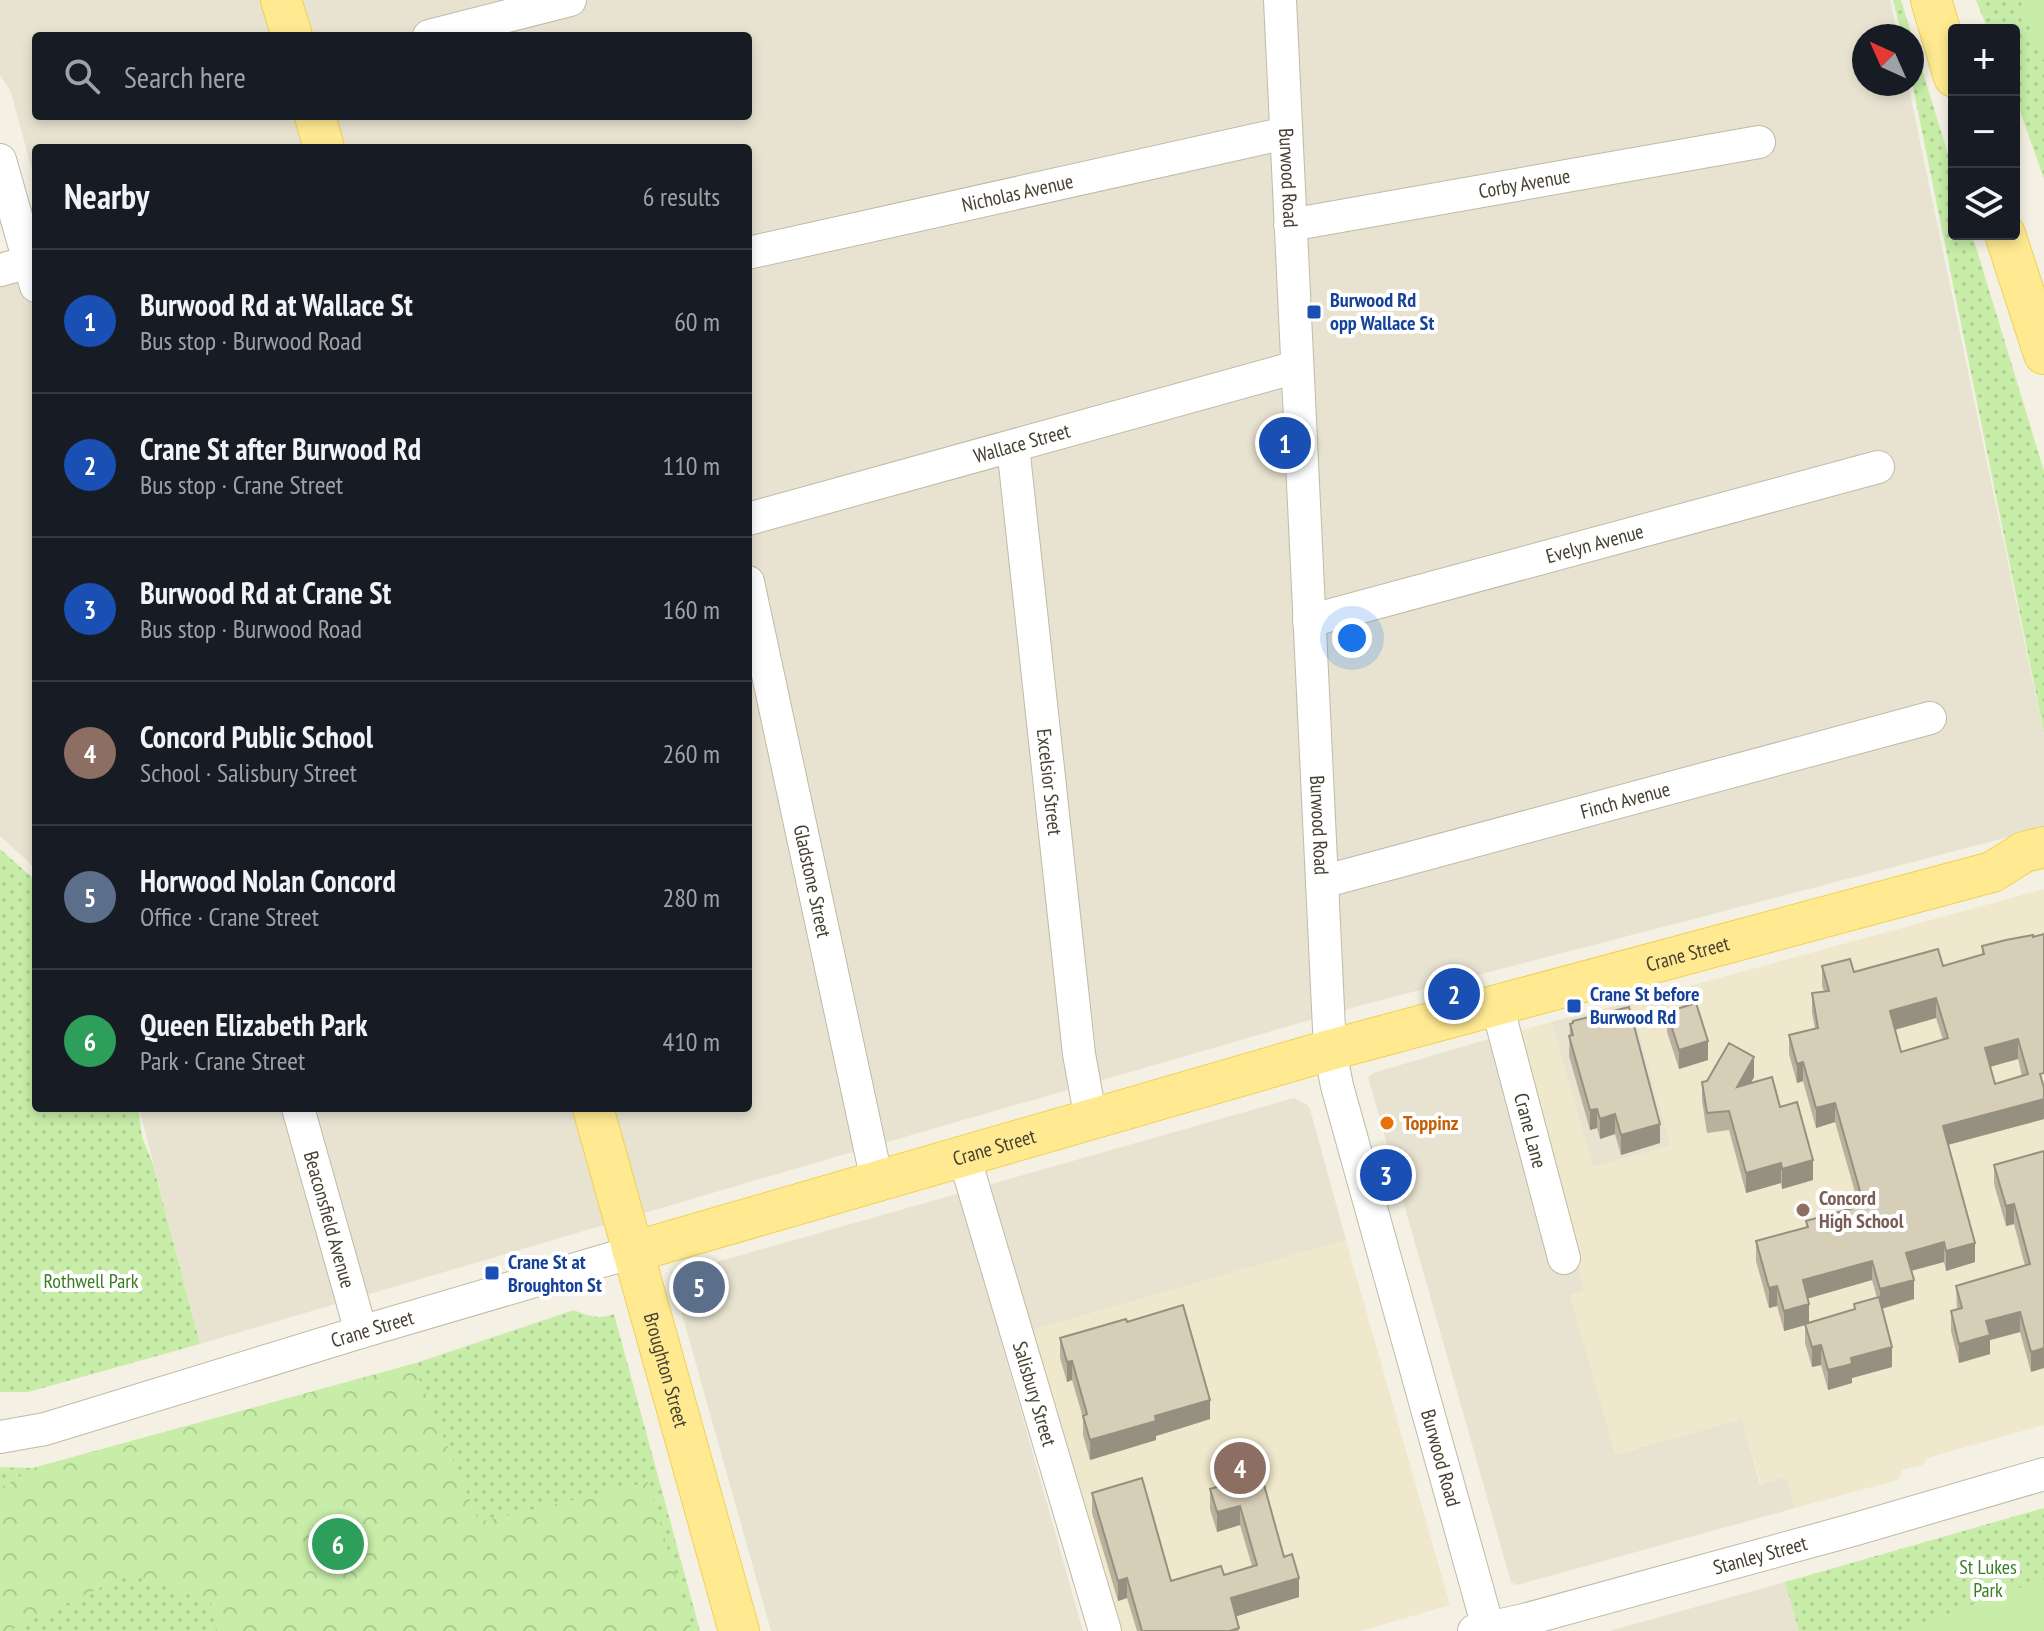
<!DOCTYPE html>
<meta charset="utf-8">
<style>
body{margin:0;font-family:"PT Sans Narrow",sans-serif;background:#242831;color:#f1f3f6}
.controls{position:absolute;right:24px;top:24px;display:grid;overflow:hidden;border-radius:8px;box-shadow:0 4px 12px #0003}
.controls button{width:72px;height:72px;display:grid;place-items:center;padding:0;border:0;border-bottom:2px solid #363941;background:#171b24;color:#f1f3f6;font:40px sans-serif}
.compass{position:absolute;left:1852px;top:24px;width:72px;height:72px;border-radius:50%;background:#171b24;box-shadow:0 4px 12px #0003;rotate:315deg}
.you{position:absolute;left:1352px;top:638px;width:28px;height:28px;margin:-20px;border:6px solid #fff;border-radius:50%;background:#1a73e8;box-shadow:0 0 0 12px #1a73e833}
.badge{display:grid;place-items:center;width:52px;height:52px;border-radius:50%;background:#ff4b10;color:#fff;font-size:26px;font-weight:700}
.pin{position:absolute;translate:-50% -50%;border:4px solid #fff;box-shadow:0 2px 8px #0006}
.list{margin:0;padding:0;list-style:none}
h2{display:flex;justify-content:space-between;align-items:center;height:104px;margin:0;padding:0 32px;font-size:34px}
h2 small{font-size:26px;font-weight:400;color:#9ea1a6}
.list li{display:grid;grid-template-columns:52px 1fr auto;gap:24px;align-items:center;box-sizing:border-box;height:144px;padding:0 32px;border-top:2px solid #363941}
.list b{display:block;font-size:30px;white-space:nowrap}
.list p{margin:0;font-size:26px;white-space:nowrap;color:#9ea1a6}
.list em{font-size:26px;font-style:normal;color:#9ea1a6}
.icon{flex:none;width:44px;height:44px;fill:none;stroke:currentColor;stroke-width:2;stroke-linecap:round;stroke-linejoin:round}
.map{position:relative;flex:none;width:2044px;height:1631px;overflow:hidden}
.search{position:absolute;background:#171b24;box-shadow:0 4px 12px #0003;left:32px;top:32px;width:720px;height:88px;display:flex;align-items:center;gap:20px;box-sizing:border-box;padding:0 28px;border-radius:8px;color:#9ea1a6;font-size:30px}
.panel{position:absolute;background:#171b24;box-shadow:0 4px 12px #0003;left:32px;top:144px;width:720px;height:968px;border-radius:8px}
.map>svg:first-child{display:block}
.residential{fill:#e8e3d1;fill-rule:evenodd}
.education{fill:#efe8cc}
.green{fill:url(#green-dots)}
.forest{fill:url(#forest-crowns)}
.pitch{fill:#c7eda8}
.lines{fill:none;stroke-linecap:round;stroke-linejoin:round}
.minor-casing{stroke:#c0baa6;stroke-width:34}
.major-casing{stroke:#f0d056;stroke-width:42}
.minor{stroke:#fff;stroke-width:32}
.major{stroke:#ffea92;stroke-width:40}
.wall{fill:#b9b19e;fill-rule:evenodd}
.shaded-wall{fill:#969081}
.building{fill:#d7ceb8;stroke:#969081;stroke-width:2;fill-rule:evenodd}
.transit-dot{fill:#1a4fb4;stroke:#fff;stroke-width:3}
.food-dot{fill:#e8710a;stroke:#fff;stroke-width:3}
.education-dot{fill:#8d6e63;stroke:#fff;stroke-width:3}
.labels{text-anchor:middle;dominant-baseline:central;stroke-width:8;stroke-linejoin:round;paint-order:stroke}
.street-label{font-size:20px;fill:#474133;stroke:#fff}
.transit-label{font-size:20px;font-weight:bold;fill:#164399;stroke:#fff;text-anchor:start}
.food-label{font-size:20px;font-weight:bold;fill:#c56008;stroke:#fff;text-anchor:start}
.education-label{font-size:20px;font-weight:bold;fill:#785e54;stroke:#fff;text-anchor:start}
.park-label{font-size:20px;fill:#3b7e21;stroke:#fff}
</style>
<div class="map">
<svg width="2044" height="1631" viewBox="0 0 2044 1631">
<defs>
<pattern id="green-dots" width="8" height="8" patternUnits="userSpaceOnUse" patternTransform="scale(2)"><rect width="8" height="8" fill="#c7eda8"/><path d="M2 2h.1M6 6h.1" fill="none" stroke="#accc91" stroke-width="1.8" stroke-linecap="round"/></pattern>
<pattern id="forest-crowns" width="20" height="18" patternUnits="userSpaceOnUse" patternTransform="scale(2)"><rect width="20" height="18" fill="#c7eda8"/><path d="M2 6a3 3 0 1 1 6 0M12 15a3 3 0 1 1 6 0" fill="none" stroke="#accc91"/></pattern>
</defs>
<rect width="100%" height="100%" fill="#f4f1e4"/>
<path class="residential" d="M 0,0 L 1890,0 L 1898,36 L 1864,36 L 1864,84 L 1908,84 L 2044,735 L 2044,828 L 1362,1005 L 794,1169 L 200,1344 L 139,1108 L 748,1108 L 748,148 L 36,148 L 36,185 L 11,92 L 0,75 ZM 36,36 L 748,36 L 748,116 L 36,116 Z
M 36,247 L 36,869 L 0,836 L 0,257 Z
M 1631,1002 L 1671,1146 L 1593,1167 L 1551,1022 Z
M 1492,1038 L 1574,1254 L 1585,1291 L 1570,1295 L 1616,1454 L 1742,1419 L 1760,1484 L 1786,1477 L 1795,1508 L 1517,1585 L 1511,1582 L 1368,1077 L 1373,1073 Z
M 1294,1098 L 1306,1104 L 1310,1109 L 1346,1240 L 1030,1331 L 1000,1337 L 1083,1631 L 771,1631 L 671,1275 Z
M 1785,1582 L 1799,1631 L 1609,1631 Z"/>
<path class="education" d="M 2044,889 L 2044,1425 L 1927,1458 L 1923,1465 L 1902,1470 L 1898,1480 L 1795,1508 L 1786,1477 L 1761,1484 L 1742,1419 L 1615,1454 L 1570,1295 L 1584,1290 L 1512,1033 L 1551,1022 L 1593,1167 L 1671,1146 L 1631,1002 Z
M 1346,1240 L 1450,1605 L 1361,1631 L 1115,1631 L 1030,1331 Z"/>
<path class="green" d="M 1893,0 L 1901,0 L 1954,174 L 1954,234 L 1972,234 L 2044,471 L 2044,733 L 1912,82 L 1912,36 L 1902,36 Z
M 1976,0 L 2044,0 L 2044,179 L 2014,94 L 2014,30 L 1988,30 Z
M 0,849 L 36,881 L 36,1108 L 138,1108 L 142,1137 L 153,1164 L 200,1344 L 28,1392 L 0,1392 Z
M 574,1310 C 588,1316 599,1320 614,1314 L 700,1631 L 0,1631 L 0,1467 L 33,1468 L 413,1364 Z
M 2044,1508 L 2044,1631 L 1799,1631 L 1785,1582 Z"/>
<path class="forest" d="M 413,1364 L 479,1522 L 648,1482 L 692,1631 L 216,1631 L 211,1603 L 131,1573 L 8,1631 L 0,1631 L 0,1489 L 33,1468 Z"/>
<path class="pitch" d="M 2020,0 L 2044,0 L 2044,61 Z
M 2044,1579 L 2044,1631 L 1909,1631 L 1908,1628 Z"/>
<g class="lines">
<g class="minor-casing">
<g id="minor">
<path id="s1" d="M 1280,0 L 1330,1050 L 1337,1086 L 1489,1631"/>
<path d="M 429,36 L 570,0"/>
<path d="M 0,160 L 36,286"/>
<path id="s2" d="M 1290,225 L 1759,142"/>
<path id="s3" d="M 748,253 L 1286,133"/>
<path d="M 0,270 L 29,262"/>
<path id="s4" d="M 1013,446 L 1079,1054 L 1091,1120"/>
<path id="s5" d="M 748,519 L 1297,367"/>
<path id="s6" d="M 748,582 L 877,1181"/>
<path id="s7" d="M 1309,621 L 1878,467"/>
<path id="s8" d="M 1322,882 L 1930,718"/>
<path id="s9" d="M 1497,1005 L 1564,1258"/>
<path id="s10" d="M 298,1108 L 361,1332"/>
<path id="s11" d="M 964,1156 L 1105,1631"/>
<path id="s12" d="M 0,1437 L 45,1429 L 361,1332 L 633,1252"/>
<path id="s13" d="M 1474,1631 L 1524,1620 L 1856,1529 L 2044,1474"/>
</g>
</g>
<g class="major-casing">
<g id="major">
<path d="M 281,0 L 292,36"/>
<path d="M 1931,0 L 1954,77"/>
<path d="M 315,116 L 324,148"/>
<path d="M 2005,234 L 2044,354"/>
<path id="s14" d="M 593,1108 L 739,1631"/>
<path id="s15" d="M 633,1252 L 1330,1050 L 1992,872 L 2024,852 L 2044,847"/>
</g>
</g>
<use href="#minor" class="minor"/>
<use href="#major" class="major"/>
</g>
<path class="wall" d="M 2006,940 L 2044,1119 L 1948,1145 L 1975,1262 L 1946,1271 L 1944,1262 L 1911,1271 L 1914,1299 L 1882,1309 L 1892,1367 L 1852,1378 L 1852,1383 L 1828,1390 L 1821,1365 L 1812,1367 L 1805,1343 L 1805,1325 L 1784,1331 L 1777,1306 L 1769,1308 L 1756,1261 L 1756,1241 L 1806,1227 L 1806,1221 L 1859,1206 L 1835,1122 L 1816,1128 L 1803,1081 L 1797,1083 L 1789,1054 L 1789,1035 L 1815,1028 L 1812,1013 L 1812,993 L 1824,991 L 1822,986 L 1822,966 L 1854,972 L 1943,966 L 1982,954 L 1982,946 ZM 1936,1018 L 1943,1040 L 1901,1052 L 1895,1030 ZM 2018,1059 L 2022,1076 L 1995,1084 L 1990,1067 ZM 1872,1280 L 1877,1298 L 1854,1304 L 1854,1310 L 1809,1322 L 1808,1298 Z
M 1667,1012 L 1708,1060 L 1679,1069 L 1667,1032 Z
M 1570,1024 L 1660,1143 L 1621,1155 L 1615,1134 L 1600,1139 L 1597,1128 L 1590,1130 L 1569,1056 Z
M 1754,1077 L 1751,1083 L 1780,1107 L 1813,1180 L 1782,1189 L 1781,1183 L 1746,1193 L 1729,1130 L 1707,1133 L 1702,1101 L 1702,1082 Z
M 2044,1151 L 2031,1372 L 2020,1332 L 1990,1340 L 1990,1354 L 1959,1363 L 1951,1331 L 1951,1311 L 1957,1309 L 1956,1286 L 2025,1266 L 2014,1224 L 2006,1226 L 1994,1184 L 1994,1165 Z
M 1127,1322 L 1210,1419 L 1156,1436 L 1156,1440 L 1090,1460 L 1083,1435 L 1083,1418 L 1072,1380 L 1067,1382 L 1060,1358 L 1060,1338 Z
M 1261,1474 L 1284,1557 L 1299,1597 L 1236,1616 L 1239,1631 L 1137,1631 L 1127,1598 L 1118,1601 L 1092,1513 L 1092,1493 L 1171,1581 L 1224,1575 L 1252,1566 L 1240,1525 L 1217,1532 L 1210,1509 L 1210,1489 Z"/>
<path class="shaded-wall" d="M 1936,998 L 1936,1018 L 1890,1031 L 1890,1011 Z
M 2018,1039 L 2018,1059 L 1985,1068 L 1985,1048 Z
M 1708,1041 L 1708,1060 L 1679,1069 L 1679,1050 Z
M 1754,1057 L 1754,1077 L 1737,1107 L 1737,1087 Z
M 1803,1062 L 1803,1081 L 1797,1083 L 1797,1064 Z
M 2044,1099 L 2044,1119 L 1943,1146 L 1943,1126 Z
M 1835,1103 L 1835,1122 L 1816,1128 L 1816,1108 Z
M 1597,1109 L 1597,1128 L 1590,1130 L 1590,1110 Z
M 1615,1114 L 1615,1134 L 1600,1139 L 1600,1119 Z
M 1660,1124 L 1660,1143 L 1621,1155 L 1621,1135 Z
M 1813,1160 L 1813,1180 L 1782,1189 L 1782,1169 Z
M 1781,1163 L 1781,1183 L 1746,1193 L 1746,1173 Z
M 2014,1204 L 2014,1224 L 2006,1226 L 2006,1206 Z
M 1944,1242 L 1944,1262 L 1906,1272 L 1906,1253 Z
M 1975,1243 L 1975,1262 L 1946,1271 L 1946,1251 Z
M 1872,1261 L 1872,1280 L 1803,1300 L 1803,1280 Z
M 1914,1280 L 1914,1299 L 1880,1309 L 1880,1289 Z
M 1777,1286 L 1777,1306 L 1769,1308 L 1769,1288 Z
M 1809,1304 L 1809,1324 L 1784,1331 L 1784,1311 Z
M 2020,1312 L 2020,1332 L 1990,1340 L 1990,1354 L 1959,1363 L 1959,1344 L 1986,1321 Z
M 1821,1345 L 1821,1365 L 1812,1367 L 1812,1347 Z
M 1892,1347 L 1892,1367 L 1852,1378 L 1852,1383 L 1828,1390 L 1828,1370 L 1851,1358 Z
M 2044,1348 L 2044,1368 L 2031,1372 L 2031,1352 Z
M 1072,1361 L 1072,1380 L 1067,1382 L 1067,1362 Z
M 1210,1400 L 1210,1419 L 1156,1436 L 1156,1440 L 1090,1460 L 1090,1440 L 1155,1416 Z
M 1240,1506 L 1240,1525 L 1217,1532 L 1217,1512 Z
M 1127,1578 L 1127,1598 L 1118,1601 L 1118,1581 Z
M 1299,1578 L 1299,1597 L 1231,1618 L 1231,1598 Z"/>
<path class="building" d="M 2044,934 L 2044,1073 L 2040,1074 L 2044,1088 L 2044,1099 L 1943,1126 L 1975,1243 L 1946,1251 L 1944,1242 L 1906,1253 L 1914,1280 L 1880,1289 L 1872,1261 L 1803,1280 L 1809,1304 L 1784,1311 L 1777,1286 L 1769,1288 L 1756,1241 L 1808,1227 L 1806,1221 L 1864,1205 L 1835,1103 L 1816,1108 L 1803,1062 L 1797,1064 L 1789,1035 L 1818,1028 L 1812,993 L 1829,991 L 1822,966 L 1850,959 L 1854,972 L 1938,949 L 1943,966 L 1984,954 L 1982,946 L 2006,940 L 2033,935 L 2033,937 ZM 1936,998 L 1948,1038 L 1901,1052 L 1890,1011 ZM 2018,1039 L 2028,1074 L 1995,1084 L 1985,1048 Z
M 1696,1003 L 1708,1041 L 1679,1050 L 1667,1012 Z
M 1629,1007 L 1660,1124 L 1621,1135 L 1615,1114 L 1600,1119 L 1597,1109 L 1590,1110 L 1569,1036 L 1573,1035 L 1570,1024 L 1573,1023 L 1573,1021 Z
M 1729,1043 L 1754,1057 L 1737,1087 L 1772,1077 L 1780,1107 L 1797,1102 L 1813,1160 L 1782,1169 L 1781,1163 L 1746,1173 L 1729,1111 L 1707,1113 L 1702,1082 L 1707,1081 Z
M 2044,1151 L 2044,1348 L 2031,1352 L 2020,1312 L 1986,1321 L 1990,1335 L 1959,1344 L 1951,1311 L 1962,1308 L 1956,1286 L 2030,1264 L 2014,1204 L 2006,1206 L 1994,1165 Z
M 1879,1297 L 1892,1347 L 1851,1358 L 1852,1364 L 1828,1370 L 1821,1345 L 1812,1347 L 1805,1324 L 1855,1309 L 1854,1304 Z
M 1183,1305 L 1210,1400 L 1155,1416 L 1156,1421 L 1090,1440 L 1083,1416 L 1087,1414 L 1072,1361 L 1067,1362 L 1060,1338 L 1126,1319 L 1127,1322 Z
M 1261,1474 L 1284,1557 L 1292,1554 L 1299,1578 L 1231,1598 L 1239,1628 L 1230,1631 L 1142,1631 L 1127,1578 L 1118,1581 L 1092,1493 L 1142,1478 L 1171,1581 L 1221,1566 L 1224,1575 L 1257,1565 L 1240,1506 L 1217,1512 L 1210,1489 Z"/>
<g class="transit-dot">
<rect x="1306" y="304" width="16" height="16" rx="4"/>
<rect x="1566" y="998" width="16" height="16" rx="4"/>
<rect x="484" y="1265" width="16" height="16" rx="4"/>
</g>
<circle class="food-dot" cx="1387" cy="1123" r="8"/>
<circle class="education-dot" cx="1803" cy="1210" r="8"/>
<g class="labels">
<g class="street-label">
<text stroke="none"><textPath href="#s1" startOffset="178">Burwood Road</textPath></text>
<text stroke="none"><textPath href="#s2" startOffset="238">Corby Avenue</textPath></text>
<text stroke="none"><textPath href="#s3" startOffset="276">Nicholas Avenue</textPath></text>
<text stroke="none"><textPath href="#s5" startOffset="284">Wallace Street</textPath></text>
<text stroke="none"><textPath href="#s7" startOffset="296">Evelyn Avenue</textPath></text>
<text stroke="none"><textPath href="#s4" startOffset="338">Excelsior Street</textPath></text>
<text stroke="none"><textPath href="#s8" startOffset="314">Finch Avenue</textPath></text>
<text stroke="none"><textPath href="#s1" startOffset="826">Burwood Road</textPath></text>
<text stroke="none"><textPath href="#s6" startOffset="306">Gladstone Street</textPath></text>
<text stroke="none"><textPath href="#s15" startOffset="1096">Crane Street</textPath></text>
<text stroke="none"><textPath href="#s9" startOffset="130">Crane Lane</textPath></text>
<text stroke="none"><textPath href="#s15" startOffset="376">Crane Street</textPath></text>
<text stroke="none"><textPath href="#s10" startOffset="116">Beaconsfield Avenue</textPath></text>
<text stroke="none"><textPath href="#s12" startOffset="388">Crane Street</textPath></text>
<text stroke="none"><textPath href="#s14" startOffset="272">Broughton Street</textPath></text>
<text stroke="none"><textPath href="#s11" startOffset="248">Salisbury Street</textPath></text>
<text stroke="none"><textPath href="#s1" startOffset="1474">Burwood Road</textPath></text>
<text stroke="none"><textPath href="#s13" startOffset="296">Stanley Street</textPath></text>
</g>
<g class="transit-label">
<text x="1330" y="300">Burwood Rd<tspan x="1330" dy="23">opp Wallace St</tspan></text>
<text x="1590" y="994">Crane St before<tspan x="1590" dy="23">Burwood Rd</tspan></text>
<text x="508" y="1262">Crane St at<tspan x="508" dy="23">Broughton St</tspan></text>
</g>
<g class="food-label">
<text x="1403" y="1123">Toppinz</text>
</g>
<g class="education-label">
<text x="1819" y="1198">Concord<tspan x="1819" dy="23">High School</tspan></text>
</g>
<g class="park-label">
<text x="91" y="1281">Rothwell Park</text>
<text x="1988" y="1567">St Lukes<tspan x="1988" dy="23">Park</tspan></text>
</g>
</g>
</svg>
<div class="controls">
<button>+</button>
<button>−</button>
<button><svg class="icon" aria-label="layers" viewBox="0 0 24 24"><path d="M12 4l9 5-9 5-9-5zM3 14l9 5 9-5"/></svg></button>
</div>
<svg class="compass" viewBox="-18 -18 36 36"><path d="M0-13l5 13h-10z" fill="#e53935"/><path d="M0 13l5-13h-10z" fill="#9ea1a6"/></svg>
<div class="you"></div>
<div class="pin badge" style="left:1285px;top:443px;background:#1a4fb4">1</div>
<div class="pin badge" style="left:1454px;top:994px;background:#1a4fb4">2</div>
<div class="pin badge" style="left:1386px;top:1175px;background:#1a4fb4">3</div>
<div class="pin badge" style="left:1240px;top:1468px;background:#8d6e63">4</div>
<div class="pin badge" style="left:699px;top:1287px;background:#5c6f8a">5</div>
<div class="pin badge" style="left:338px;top:1544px;background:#2e9e5b">6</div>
<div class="search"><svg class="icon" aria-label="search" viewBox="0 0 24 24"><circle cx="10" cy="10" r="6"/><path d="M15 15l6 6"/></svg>Search here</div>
<section class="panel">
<h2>Nearby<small>6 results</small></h2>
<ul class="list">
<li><span class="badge" style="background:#1a4fb4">1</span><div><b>Burwood Rd at Wallace St</b><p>Bus stop · Burwood Road</p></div><em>60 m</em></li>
<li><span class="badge" style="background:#1a4fb4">2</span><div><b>Crane St after Burwood Rd</b><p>Bus stop · Crane Street</p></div><em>110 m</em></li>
<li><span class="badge" style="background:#1a4fb4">3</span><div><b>Burwood Rd at Crane St</b><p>Bus stop · Burwood Road</p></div><em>160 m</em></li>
<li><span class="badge" style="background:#8d6e63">4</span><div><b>Concord Public School</b><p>School · Salisbury Street</p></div><em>260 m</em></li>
<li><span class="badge" style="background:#5c6f8a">5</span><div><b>Horwood Nolan Concord</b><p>Office · Crane Street</p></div><em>280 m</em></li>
<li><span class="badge" style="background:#2e9e5b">6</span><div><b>Queen Elizabeth Park</b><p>Park · Crane Street</p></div><em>410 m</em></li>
</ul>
</section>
</div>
